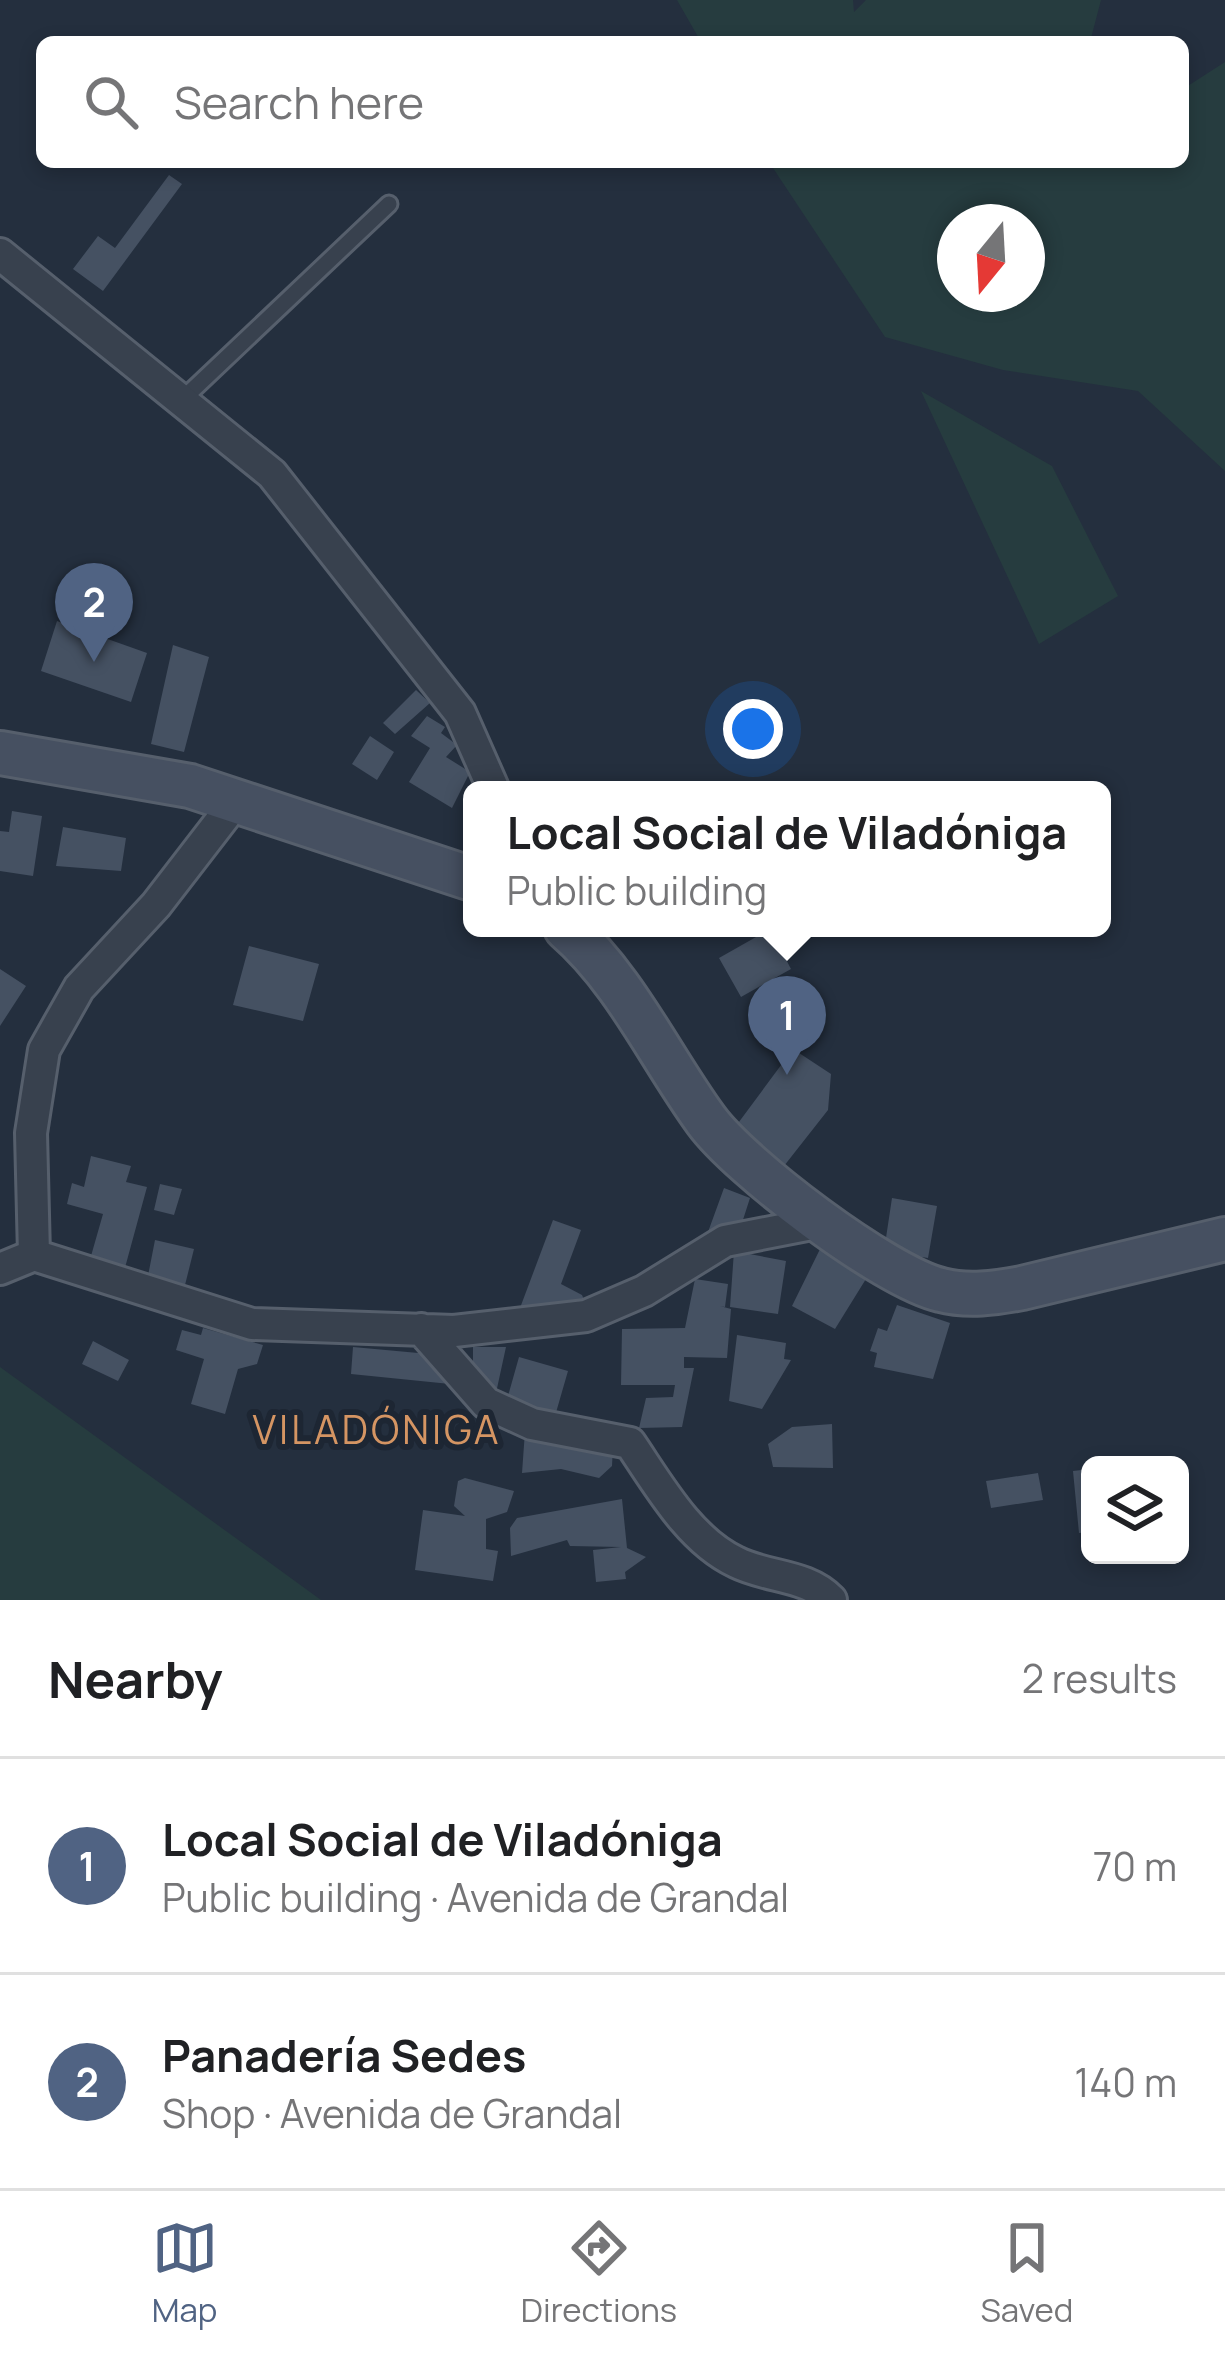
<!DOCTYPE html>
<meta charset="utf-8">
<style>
body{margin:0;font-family:Manrope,sans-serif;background:#f2f2f2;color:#202124}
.controls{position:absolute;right:36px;bottom:36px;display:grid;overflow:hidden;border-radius:18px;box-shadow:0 6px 18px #0003}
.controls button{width:108px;height:108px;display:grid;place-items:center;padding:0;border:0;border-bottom:3px solid #e0e0e0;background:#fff;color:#202124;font:60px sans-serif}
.compass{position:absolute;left:937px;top:204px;width:108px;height:108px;border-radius:50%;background:#fff;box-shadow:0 6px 18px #0003;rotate:198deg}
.you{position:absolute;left:753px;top:729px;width:42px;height:42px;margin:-30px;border:9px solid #fff;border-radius:50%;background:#1a73e8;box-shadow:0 0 0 18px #1a73e833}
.badge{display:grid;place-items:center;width:78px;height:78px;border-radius:50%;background:#506383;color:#fff;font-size:39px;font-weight:700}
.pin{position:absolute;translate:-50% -99px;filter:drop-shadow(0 3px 6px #0008)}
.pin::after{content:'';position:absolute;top:63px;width:42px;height:36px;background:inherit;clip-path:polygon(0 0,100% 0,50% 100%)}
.popup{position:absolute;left:463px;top:781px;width:648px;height:156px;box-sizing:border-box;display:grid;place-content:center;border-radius:18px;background:#fff;filter:drop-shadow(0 3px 9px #0005);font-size:39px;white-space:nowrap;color:#757577}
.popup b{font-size:45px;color:#202124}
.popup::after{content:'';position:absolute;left:50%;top:100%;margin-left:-24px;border:24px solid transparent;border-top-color:#fff}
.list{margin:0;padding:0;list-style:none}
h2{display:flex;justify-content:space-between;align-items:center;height:156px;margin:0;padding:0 48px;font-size:51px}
h2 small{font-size:39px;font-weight:400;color:#757577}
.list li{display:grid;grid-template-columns:78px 1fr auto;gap:36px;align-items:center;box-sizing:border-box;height:216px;padding:0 48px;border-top:3px solid #e0e0e0}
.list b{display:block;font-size:45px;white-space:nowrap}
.list p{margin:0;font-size:39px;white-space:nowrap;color:#757577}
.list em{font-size:39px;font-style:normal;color:#757577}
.icon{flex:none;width:66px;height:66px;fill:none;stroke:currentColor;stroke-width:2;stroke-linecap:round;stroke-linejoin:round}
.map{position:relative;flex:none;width:1225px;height:1600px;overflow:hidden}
.search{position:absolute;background:#fff;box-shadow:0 6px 18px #0003;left:36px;right:36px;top:36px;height:132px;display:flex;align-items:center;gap:30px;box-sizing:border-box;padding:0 42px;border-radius:18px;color:#757577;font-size:45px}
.sheet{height:588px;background:#fff}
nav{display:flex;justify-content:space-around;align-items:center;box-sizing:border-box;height:168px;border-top:3px solid #e0e0e0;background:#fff;font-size:33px;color:#757577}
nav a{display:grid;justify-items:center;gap:6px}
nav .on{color:#506383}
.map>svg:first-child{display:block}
.green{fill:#263c3f;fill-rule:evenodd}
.building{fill:#455162}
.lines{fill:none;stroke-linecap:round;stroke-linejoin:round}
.lane-casing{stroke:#565f6c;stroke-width:21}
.street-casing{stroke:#565f6c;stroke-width:36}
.secondary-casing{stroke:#565f6c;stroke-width:48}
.lane{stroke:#38414e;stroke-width:15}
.street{stroke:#38414e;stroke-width:30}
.secondary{stroke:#465061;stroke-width:42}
.labels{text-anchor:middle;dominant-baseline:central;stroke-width:12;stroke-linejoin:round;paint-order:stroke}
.neighbourhood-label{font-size:39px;letter-spacing:3px;fill:#d59563;stroke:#1d2633}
</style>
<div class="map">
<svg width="1225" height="1600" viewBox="0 0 1225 1600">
<rect width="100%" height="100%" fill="#242f3e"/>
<path class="green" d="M 677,0 L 853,0 L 854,12 L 866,0 L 1101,0 L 1090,42 L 701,42 Z
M 1225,62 L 1225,471 L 1138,391 L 1003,370 L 885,337 L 769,162 L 1183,162 L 1183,89 ZM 1027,222 L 1027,294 L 955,294 L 955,222 Z
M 921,391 L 1052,466 L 1118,596 L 1039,644 Z
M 0,1367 L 321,1600 L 0,1600 Z"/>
<path class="building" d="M 169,175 L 182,184 L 103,291 L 73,269 L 98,236 L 115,248 Z
M 57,621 L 147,653 L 131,702 L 41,671 Z
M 173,645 L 209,657 L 184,752 L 151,744 Z
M 416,690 L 430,703 L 395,734 L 383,723 Z
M 427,716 L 445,727 L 441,733 L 457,745 L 446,757 L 470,772 L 452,808 L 409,782 L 430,748 L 411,736 Z
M 370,736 L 394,752 L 377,780 L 352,764 Z
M 12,811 L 42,816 L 33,876 L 0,871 L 0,831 L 9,832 Z
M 63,827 L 126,838 L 121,871 L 56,866 Z
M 770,929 L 791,969 L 741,997 L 719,958 Z
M 249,946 L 319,964 L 303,1021 L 233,1005 Z
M 0,969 L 26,986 L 0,1026 Z
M 793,1049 L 831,1074 L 828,1110 L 784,1166 L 730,1134 Z
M 91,1156 L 131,1166 L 126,1182 L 147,1187 L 123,1275 L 89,1263 L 103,1214 L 67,1204 L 72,1183 L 84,1187 Z
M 160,1184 L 182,1189 L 174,1215 L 154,1210 Z
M 724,1188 L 750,1198 L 741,1226 L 704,1243 Z
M 892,1198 L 937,1206 L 928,1258 L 884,1251 Z
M 553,1220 L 581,1230 L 561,1284 L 582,1295 L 588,1309 L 517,1316 Z
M 825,1239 L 874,1266 L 835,1329 L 792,1306 Z
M 155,1240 L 194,1249 L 184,1289 L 147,1281 Z
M 734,1251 L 786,1261 L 778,1314 L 730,1307 Z
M 695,1279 L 728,1284 L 725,1307 L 720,1306 L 731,1309 L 727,1358 L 684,1357 L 684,1368 L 694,1368 L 682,1427 L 639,1428 L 646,1398 L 673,1397 L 675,1385 L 621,1385 L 622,1329 L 685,1328 Z
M 897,1305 L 950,1323 L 933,1379 L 874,1367 L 877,1353 L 870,1351 L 878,1328 L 887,1331 Z
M 203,1328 L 263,1345 L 257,1364 L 238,1369 L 225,1414 L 191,1404 L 204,1359 L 176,1350 L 182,1330 L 201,1335 Z
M 737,1335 L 786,1343 L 784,1359 L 791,1360 L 762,1409 L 729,1401 Z
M 93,1341 L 129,1360 L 118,1381 L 82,1364 Z
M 353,1347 L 440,1355 L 460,1385 L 351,1374 Z
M 473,1347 L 506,1347 L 496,1393 L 473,1373 Z
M 519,1357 L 568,1371 L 555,1416 L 506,1403 Z
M 832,1424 L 833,1468 L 773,1467 L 768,1444 L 792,1427 Z
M 525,1431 L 540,1432 L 540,1443 L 569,1439 L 568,1448 L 613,1446 L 612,1466 L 599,1478 L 561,1469 L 522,1473 Z
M 1090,1469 L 1090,1532 L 1079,1533 L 1073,1471 Z
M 1038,1473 L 1043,1500 L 991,1508 L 986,1481 Z
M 465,1478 L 514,1491 L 507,1512 L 486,1519 L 486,1549 L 498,1551 L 493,1581 L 415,1570 L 423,1510 L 465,1516 L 454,1506 L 458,1481 Z
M 622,1499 L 627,1548 L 646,1557 L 625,1572 L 626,1579 L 596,1582 L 593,1550 L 621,1547 L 570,1546 L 567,1540 L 511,1556 L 510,1528 L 517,1518 Z"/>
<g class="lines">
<g class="lane-casing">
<path id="lane" d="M 184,398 L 389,204"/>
</g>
<g class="street-casing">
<path id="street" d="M 0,254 L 272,474 L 460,713 L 494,790
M 34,1255 L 31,1133 L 44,1050 L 79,988 L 156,905 L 237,800
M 0,1269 L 34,1255 L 252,1324 L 454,1331 L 586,1316 L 644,1291 L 725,1241 L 822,1222
M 421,1329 L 486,1403 L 532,1424 L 630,1443 C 658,1484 689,1540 736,1562 C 767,1578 806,1574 831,1600"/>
</g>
<g class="secondary-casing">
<path id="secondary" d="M 0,753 L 190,786 L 472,879
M 566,928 C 625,979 660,1057 706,1120 C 740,1167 885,1277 941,1290 C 968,1297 995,1293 1022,1288 L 1225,1239"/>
</g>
<use href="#lane" class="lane"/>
<use href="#street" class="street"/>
<use href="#secondary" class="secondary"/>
</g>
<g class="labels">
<g class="neighbourhood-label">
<text x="377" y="1429">VILADÓNIGA</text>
</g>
</g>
</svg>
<div class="controls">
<button><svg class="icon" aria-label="layers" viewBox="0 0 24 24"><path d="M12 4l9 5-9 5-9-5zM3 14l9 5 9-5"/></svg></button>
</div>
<svg class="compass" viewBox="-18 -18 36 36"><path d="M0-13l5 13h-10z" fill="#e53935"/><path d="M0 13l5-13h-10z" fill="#757577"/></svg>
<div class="you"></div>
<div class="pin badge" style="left:787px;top:1075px">1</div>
<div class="popup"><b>Local Social de Viladóniga</b>Public building</div>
<div class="pin badge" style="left:94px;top:662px">2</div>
<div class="search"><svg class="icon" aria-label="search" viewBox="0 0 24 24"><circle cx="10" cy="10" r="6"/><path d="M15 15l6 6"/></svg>Search here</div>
</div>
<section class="sheet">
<h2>Nearby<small>2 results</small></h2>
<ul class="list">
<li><span class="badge">1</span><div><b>Local Social de Viladóniga</b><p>Public building · Avenida de Grandal</p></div><em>70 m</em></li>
<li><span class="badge">2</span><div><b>Panadería Sedes</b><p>Shop · Avenida de Grandal</p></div><em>140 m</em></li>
</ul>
</section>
<nav>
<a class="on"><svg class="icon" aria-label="map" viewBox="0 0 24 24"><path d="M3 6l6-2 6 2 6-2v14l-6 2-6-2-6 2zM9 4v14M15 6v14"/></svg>Map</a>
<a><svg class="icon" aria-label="directions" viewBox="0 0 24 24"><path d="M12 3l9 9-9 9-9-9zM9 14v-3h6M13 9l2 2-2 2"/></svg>Directions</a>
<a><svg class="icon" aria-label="saved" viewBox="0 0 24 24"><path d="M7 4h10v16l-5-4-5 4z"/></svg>Saved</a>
</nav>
